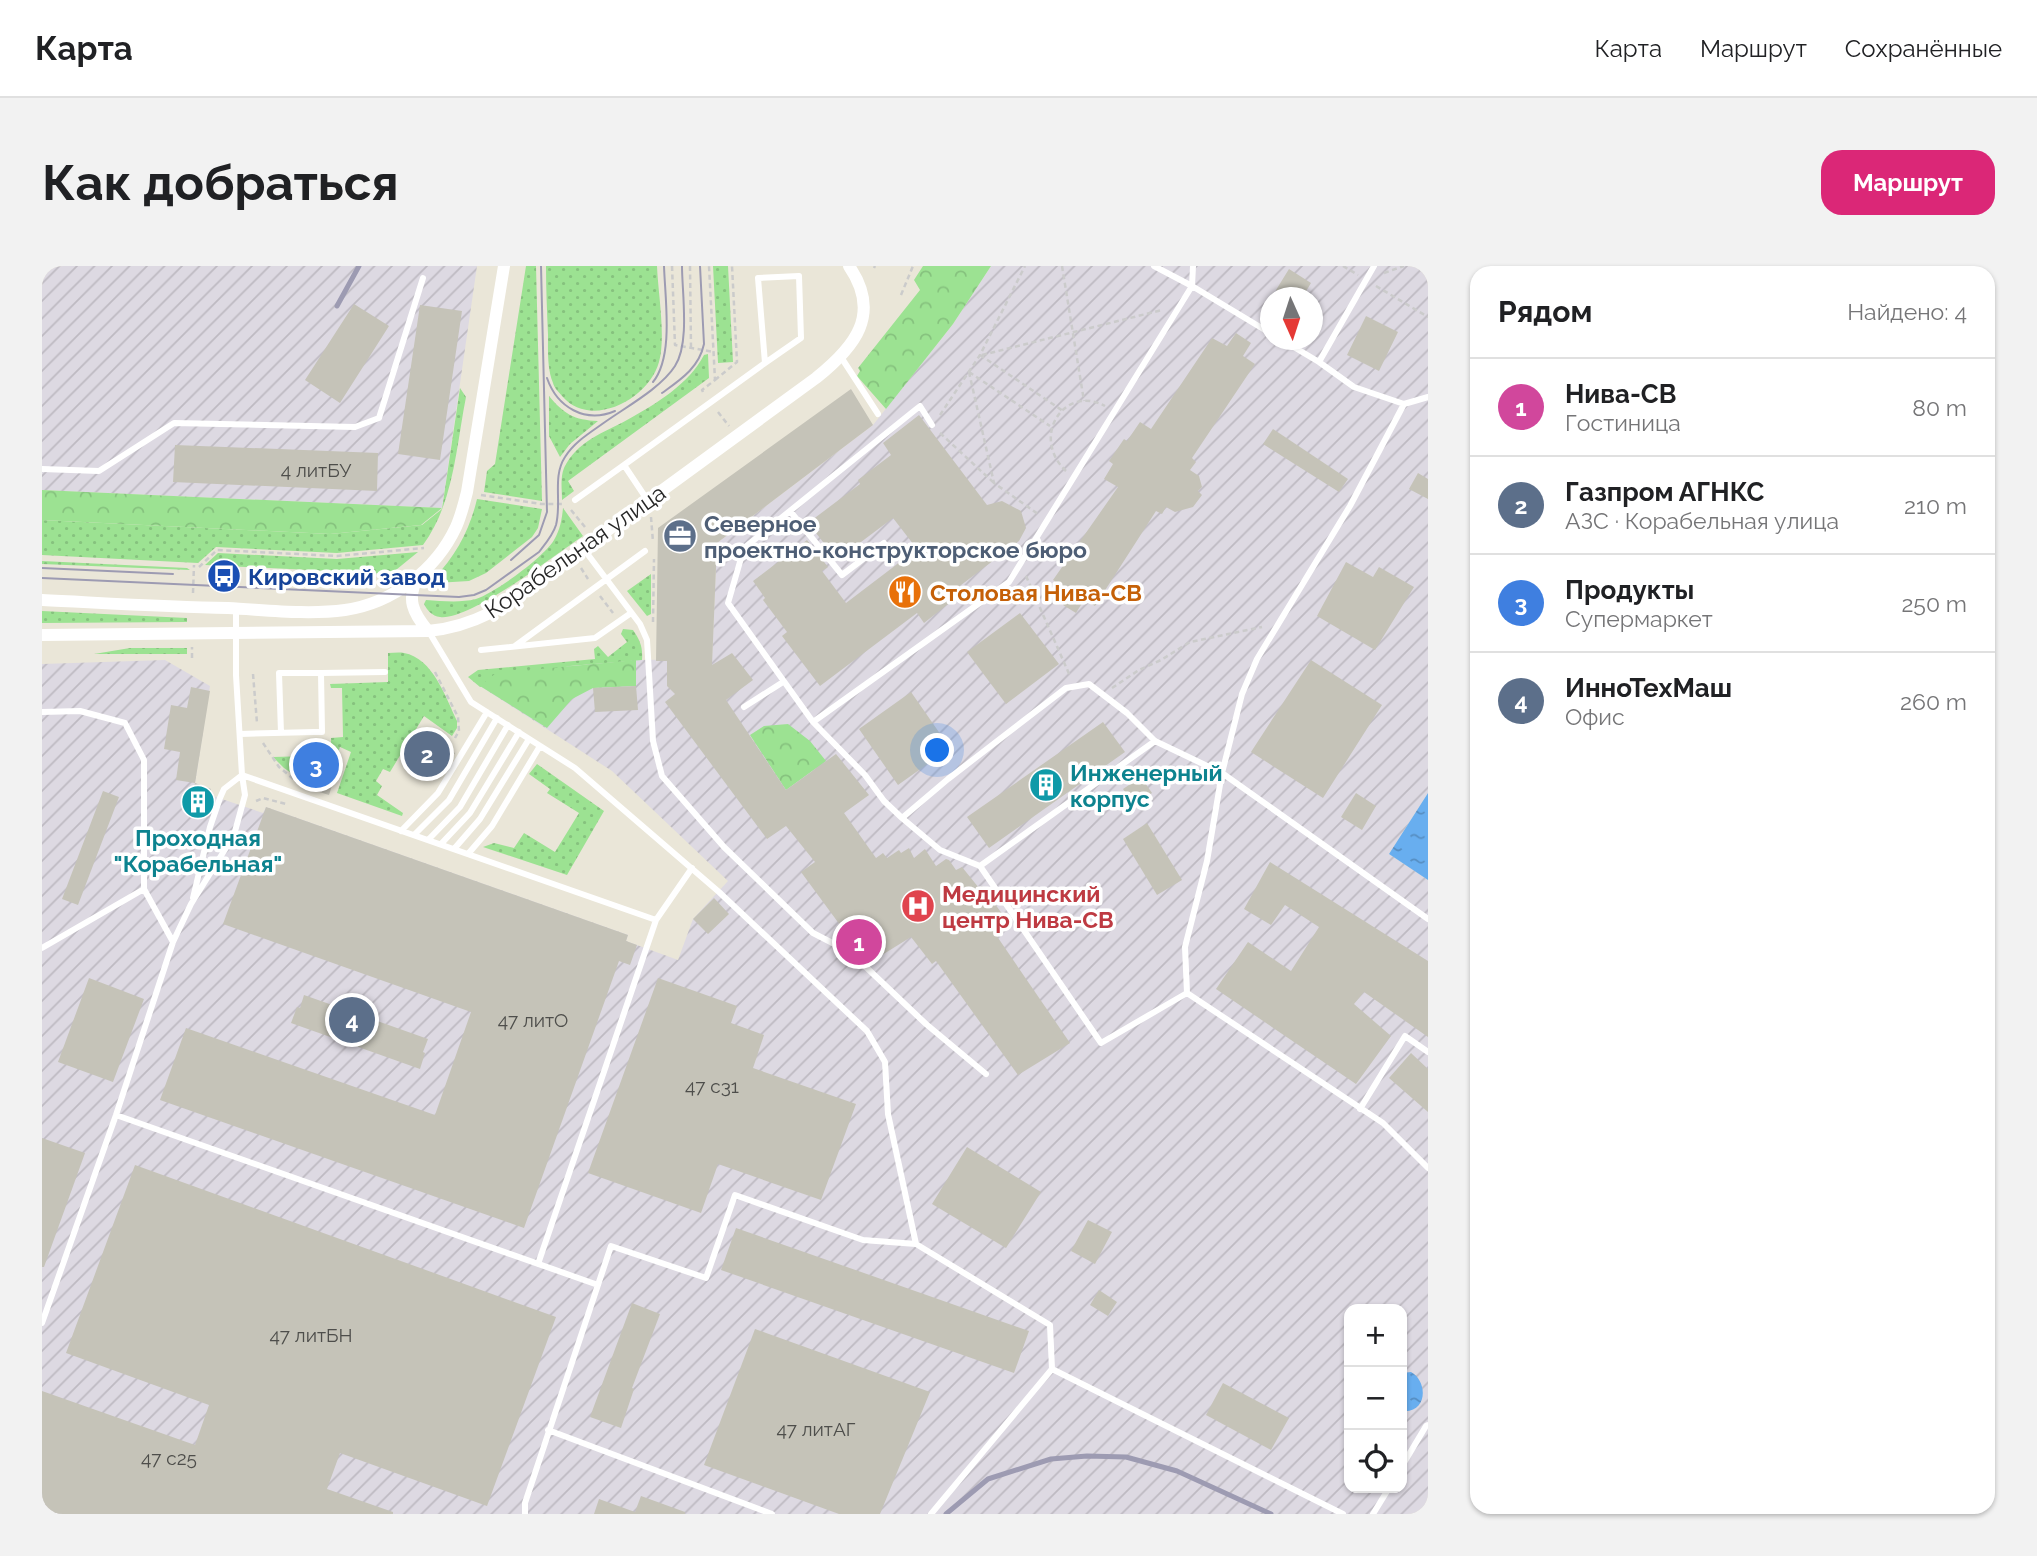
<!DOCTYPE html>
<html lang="ru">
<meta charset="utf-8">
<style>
body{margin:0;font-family:Raleway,sans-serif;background:#f2f2f2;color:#202124}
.controls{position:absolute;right:21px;bottom:21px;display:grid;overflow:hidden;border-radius:14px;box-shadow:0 2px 5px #0004}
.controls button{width:63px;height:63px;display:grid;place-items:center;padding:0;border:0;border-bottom:2px solid #e0e0e0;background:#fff;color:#202124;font:35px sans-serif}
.compass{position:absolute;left:1218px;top:21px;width:63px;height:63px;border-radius:50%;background:#fff;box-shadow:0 2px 5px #0004;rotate:177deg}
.you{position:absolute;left:896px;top:485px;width:24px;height:24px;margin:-18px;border:5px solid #fff;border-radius:50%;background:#1a73e8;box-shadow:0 0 0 10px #1a73e833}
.badge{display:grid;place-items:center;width:46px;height:46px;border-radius:50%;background:#db2777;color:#fff;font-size:23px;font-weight:700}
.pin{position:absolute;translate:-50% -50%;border:4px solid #fff;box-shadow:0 2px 7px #0006}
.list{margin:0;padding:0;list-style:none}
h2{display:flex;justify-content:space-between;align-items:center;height:91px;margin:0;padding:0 28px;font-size:30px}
h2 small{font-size:23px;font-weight:400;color:#757577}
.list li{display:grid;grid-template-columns:46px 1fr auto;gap:21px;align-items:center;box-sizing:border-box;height:98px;padding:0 28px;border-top:2px solid #e0e0e0}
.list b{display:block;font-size:26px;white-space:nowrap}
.list p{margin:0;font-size:23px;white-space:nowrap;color:#757577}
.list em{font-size:23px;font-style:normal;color:#757577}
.icon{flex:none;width:38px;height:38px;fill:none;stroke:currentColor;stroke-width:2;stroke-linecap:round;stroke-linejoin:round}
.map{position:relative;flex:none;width:1386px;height:1248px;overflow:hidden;border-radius:21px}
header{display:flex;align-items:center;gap:42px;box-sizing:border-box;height:98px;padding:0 35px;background:#fff;border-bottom:2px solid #e0e0e0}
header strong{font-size:33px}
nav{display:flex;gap:38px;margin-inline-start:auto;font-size:24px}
.intro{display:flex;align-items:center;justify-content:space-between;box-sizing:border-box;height:168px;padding:0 42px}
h1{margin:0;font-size:49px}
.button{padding:18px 32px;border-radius:21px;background:#db2777;color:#fff;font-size:24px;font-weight:700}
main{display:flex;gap:42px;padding:0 42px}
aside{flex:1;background:#fff;border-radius:21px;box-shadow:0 2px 5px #0004}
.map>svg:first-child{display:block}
.industrial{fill:url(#industrial-furrows);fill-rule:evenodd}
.grass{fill:url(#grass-dots)}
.forest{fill:url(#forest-crowns)}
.water{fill:url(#water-ripples)}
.building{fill:#c5c3b8}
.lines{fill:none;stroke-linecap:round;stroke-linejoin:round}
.path{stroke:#cbcbcb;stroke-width:2.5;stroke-dasharray:5 3.5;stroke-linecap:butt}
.lane{stroke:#fff;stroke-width:6}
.street{stroke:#fff;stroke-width:12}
.tram{stroke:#9d9bb2;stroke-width:2}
.rail{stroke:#9d9bb2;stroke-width:5}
.labels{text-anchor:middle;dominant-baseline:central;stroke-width:7;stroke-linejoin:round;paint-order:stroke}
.number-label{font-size:19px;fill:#4e4e4b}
.service-label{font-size:23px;font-weight:bold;fill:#4e5e75;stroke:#fff;text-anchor:start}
.street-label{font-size:23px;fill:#272727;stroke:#fff}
.transit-label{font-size:23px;font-weight:bold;fill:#164399;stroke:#fff;text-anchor:start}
.food-label{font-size:23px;font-weight:bold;fill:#c56008;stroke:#fff;text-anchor:start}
.culture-label{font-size:23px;font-weight:bold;fill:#0d838f;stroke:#fff;text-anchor:start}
.health-label{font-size:23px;font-weight:bold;fill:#be3a42;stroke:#fff;text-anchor:start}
</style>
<header>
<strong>Карта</strong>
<nav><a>Карта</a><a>Маршрут</a><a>Сохранённые</a></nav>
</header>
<div class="intro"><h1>Как добраться</h1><a class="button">Маршрут</a></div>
<main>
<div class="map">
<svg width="1386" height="1248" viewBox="0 0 1386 1248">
<defs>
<pattern id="industrial-furrows" width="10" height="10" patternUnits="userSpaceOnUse" patternTransform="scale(1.75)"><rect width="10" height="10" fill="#ddd9e2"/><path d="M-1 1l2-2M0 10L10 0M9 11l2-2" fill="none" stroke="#bebac2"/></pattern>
<pattern id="grass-dots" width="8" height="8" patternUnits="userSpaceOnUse" patternTransform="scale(1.75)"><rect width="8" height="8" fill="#9ce292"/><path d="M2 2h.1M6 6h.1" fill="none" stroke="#86c27e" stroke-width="1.8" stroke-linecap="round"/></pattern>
<pattern id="forest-crowns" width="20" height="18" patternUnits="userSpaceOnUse" patternTransform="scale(1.75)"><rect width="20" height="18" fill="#9ce292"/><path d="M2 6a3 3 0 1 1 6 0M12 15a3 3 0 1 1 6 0" fill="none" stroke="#86c27e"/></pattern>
<pattern id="water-ripples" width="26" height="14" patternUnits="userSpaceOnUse" patternTransform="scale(1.75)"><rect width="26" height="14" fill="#68aeef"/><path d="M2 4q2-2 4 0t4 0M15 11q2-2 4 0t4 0" fill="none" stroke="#568ec2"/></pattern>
</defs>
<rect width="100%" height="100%" fill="#eae6d8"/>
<path class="industrial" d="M 0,0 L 435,0 L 400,242 L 0,224 Z
M 949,0 L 1386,0 L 1386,527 L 1347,588 L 1386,614 L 1386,1248 L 0,1248 L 0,398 L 123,394 L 168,420 L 153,517 L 169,523 L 168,529 L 221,547 L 224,541 L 586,669 L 584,675 L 636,694 L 651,653 L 686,615 L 570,505 L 438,420 L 454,407 L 594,394 L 670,393 L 675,277 L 831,159 L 911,58 ZM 1228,32 L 1270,32 L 1270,74 L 1228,74 ZM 1307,1043 L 1360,1043 L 1360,1222 L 1307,1222 Z"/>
<path class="grass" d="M 484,0 L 494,0 L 500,235 L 442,226 L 445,205 L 453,198 Z
M 504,0 L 615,0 C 616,27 624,71 617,96 C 607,133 549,164 520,130 C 517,126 512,122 511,117 C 505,103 506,84 506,69 C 505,46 504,23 504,0 Z
M 671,0 L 686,0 L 691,96 L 676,97 Z
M 666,88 L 667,112 L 526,215 L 532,225 L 520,234 C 520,224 518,212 522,202 C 535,175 561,167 585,154 C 614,138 647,118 662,89 Z
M 418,122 L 424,131 C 414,181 412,237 381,279 L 295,287 L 174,281 L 156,297 L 0,289 L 0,254 L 288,268 L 380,259 L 400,243 Z
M 507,130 C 522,148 532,154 556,155 L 528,178 L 518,191 L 507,170 Z
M 435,233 L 500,243 L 496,262 L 490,271 L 444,307 L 427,315 L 394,317 L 392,312 C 414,290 428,263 435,233 Z
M 521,242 L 541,270 C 513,289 428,355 398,351 C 390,350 385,344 382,338 L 384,334 C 400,335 418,337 434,333 C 454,326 501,292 512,274 C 518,264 520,253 521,242 Z
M 376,286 L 349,308 L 163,299 L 176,287 L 295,293 Z
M 0,295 L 145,302 L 148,304 L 0,298 Z
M 609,308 L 609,348 L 605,350 L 585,325 Z
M 0,345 L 145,352 L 145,356 L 0,357 Z
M 581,363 L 591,364 C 598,374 601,381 600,394 L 528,400 L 438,421 L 426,411 L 436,404 L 553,393 L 552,383 L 556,380 L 566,391 L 585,376 L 579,368 Z
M 88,382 L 145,382 L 145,388 L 52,388 Z
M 346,387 C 351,387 357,386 362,387 C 391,392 404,432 415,455 L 415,462 L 410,470 L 382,450 L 348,506 L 341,503 L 334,515 L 340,520 L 335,529 L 361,547 L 360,550 L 295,527 L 309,486 L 298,481 L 292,497 L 289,496 L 289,472 L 301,471 L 300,422 L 289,422 L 288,418 L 346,416 Z
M 266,490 L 258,513 L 242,502 L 231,491 Z
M 495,498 L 562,545 L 525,609 L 441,581 L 452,577 L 472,582 L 482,567 L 513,586 L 537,547 L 505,527 L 508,523 L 487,508 Z"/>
<path class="forest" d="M 881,0 L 949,0 L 911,58 L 844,143 L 815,110 L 818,105 L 816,102 L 878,24 L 872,14 Z
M 0,224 L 400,242 L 379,259 L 288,268 L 0,254 Z
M 594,394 L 594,420 L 551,422 L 530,433 L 505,462 L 438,420 L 454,407 Z
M 746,458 L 768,475 L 784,495 L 744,524 L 708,469 L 722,460 Z"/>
<path class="water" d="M 1386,527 L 1386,614 L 1347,588 Z
M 1369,1106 C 1386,1115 1386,1148 1360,1145 L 1360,1107 Z"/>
<path class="building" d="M 1247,3 L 1269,17 L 1260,32 L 1245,32 L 1234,24 Z
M 312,38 L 347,60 L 298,137 L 263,114 Z
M 378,39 L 420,45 L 398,194 L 356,188 Z
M 1324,50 L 1356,66 L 1337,105 L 1305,89 Z
M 1194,67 L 1209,77 L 1201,90 L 1213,98 L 1150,192 L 1154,196 L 1148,204 L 1157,210 L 1160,221 L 1156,225 L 1160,229 L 1151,241 L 1133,246 L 1124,241 L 1120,248 L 1114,245 L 1053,340 L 1042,334 L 1034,347 L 1021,339 L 1029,326 L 1011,314 L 1076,221 L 1062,213 L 1071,198 L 1067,195 L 1082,173 L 1085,175 L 1098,156 L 1109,163 L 1170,72 L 1185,80 Z
M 809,123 L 831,159 L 675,277 L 670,399 L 690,387 L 711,414 L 684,434 L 744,524 L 794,488 L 827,529 L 802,547 L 834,592 L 841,587 L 845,592 L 857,584 L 859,587 L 867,582 L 872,592 L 883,583 L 894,600 L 904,593 L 907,594 L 914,604 L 920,601 L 937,622 L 940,620 L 966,656 L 952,666 L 1028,777 L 976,809 L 894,695 L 890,698 L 869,671 L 840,689 L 837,685 L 824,680 L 806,654 L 798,659 L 759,606 L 773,596 L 744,560 L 725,573 L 623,436 L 633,428 L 625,420 L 625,395 L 614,395 L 616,262 Z
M 877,149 L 945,239 L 960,235 L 979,245 L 984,262 L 977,275 L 906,329 L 910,335 L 882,357 L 875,347 L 778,420 L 740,370 L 745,366 L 721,334 L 723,332 L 711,315 L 765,274 L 786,301 L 780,305 L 804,337 L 875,283 L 851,252 L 795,294 L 774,267 L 778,264 L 770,254 L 818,218 L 816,214 L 849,189 L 841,177 Z
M 1231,163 L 1306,213 L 1297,226 L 1221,178 Z
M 133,179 L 336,187 L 335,225 L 131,216 Z
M 1376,207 L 1386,213 L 1386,233 L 1367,223 Z
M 1304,296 L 1331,311 L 1337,301 L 1372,321 L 1333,384 L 1275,350 Z
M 978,347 L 1017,398 L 964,438 L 925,386 Z
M 1269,394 L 1340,439 L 1281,532 L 1209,486 Z
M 594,420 L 596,444 L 553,446 L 551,422 Z
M 149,421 L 168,425 L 153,517 L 134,514 L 138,486 L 122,483 L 129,439 L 145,442 Z
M 869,426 L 908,482 L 856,519 L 817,463 Z
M 1061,456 L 1083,486 L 947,582 L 925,551 Z
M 386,462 L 408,476 L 404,482 L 413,487 L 401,507 L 392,501 L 388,508 L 365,494 Z
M 274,491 L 297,498 L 287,529 L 264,522 Z
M 1099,511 L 1110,527 L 1092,540 L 1081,523 Z
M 153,517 L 169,523 L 161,549 L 144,543 Z
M 61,525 L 77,531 L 36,639 L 20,633 Z
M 1314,527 L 1334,540 L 1320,564 L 1299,551 Z
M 224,541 L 586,669 L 584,675 L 595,679 L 588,699 L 577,695 L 482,962 L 118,834 L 144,762 L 393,849 L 429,746 L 181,658 Z
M 1105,557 L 1140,614 L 1115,629 L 1081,573 Z
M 1228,596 L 1386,695 L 1386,771 L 1322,726 L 1312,738 L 1349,770 L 1314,818 L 1174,723 L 1206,676 L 1249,705 L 1277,661 L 1243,639 L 1229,659 L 1202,643 Z
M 672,632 L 687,648 L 666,668 L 651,653 Z
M 47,712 L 102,733 L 71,816 L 16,796 Z
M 616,712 L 695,740 L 689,757 L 722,769 L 711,802 L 814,838 L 779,934 L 676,898 L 659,947 L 546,907 Z
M 262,729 L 386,773 L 381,786 L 383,787 L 378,803 L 249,757 L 255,741 L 258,742 Z
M 1369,787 L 1386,803 L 1386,846 L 1347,812 Z
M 0,872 L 43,887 L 2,1001 L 0,1001 Z
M 925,881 L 999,926 L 964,982 L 890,938 Z
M 93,899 L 514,1051 L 445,1240 L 298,1187 L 285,1223 L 351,1246 L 351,1248 L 0,1248 L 0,1125 L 153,1179 L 167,1139 L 24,1087 Z
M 1046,954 L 1070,966 L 1053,998 L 1029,985 Z
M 694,962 L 987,1065 L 972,1107 L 679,1004 Z
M 1057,1024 L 1075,1036 L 1066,1050 L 1048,1039 Z
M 590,1037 L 618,1048 L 590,1122 L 592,1123 L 579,1162 L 548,1151 Z
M 713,1063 L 888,1126 L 838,1248 L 797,1248 L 662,1199 Z
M 1181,1117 L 1247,1152 L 1229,1184 L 1164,1149 Z
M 599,1230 L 643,1246 L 643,1248 L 552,1248 L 557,1233 L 593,1246 Z"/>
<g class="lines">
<path class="path" d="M 630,0 L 633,79 L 672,86
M 648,0 L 649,82
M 1020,0 L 1042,135
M 1301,0 L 1316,9
M 832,2 L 833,0
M 1342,7 L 1362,0
M 1334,20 L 1386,51
M 859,29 L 871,0
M 938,89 L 1021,145
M 940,89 L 1120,44
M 927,106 L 952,217 L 996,248
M 927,106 L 1008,160
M 673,114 L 695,96 L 690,0
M 661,126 L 660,124 L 673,114 L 667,0
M 676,146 L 687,160
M 898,149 L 938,89 L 983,0
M 898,167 L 952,217
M 1024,205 C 988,171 1022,118 1063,140
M 439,229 L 499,238 L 522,238
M 529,244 L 543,261
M 609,251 L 611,276
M 157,301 L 175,284 L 295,290 L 382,282
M 539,302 L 546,313
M 984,310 L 1028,410
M 151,327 L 152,299
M 558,330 L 571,347
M 611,356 L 612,293
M 150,392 L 150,381
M 393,406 L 416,451 L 417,465 L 413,472
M 211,408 L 215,457
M 1070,422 L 1097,404 L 1119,394 L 1148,376 L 1220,361
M 221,477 L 237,501 L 255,516
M 257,515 L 261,516 L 272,481 L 272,476
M 214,535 L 221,532 L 244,538"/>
<path class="lane" d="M 1112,0 L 1150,20 L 1228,67
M 1240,74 L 1277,96 L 1312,121 L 1362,138 L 1308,240 L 1215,393 L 1200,428 L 1180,507 L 1165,595 L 1143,681 L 1145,727 L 1341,857 L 1386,902
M 799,91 L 836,148
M 1277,96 L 1332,0
M 1362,138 L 1386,131
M 890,159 L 878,140 L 702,282 L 686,337 L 771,456 L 823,509 L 842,535 L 860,552 L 906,513 L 1024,422 L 1047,418 L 1085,447 L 1113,475 L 1180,507 L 1386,653
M 582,199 L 723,97 L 716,12 L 757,10 L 759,72 L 723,97
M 0,203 L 57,205 L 132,157 L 313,161 L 337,152 L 381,12
M 533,234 L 582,199 L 606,235
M 748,245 L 800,309 L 842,277
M 541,282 L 598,358 L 605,374 L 611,475 L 620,510 L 682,581 L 771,667 L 808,686 L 884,758 L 944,808
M 387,366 L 429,436 L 533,502 L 677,626 L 825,765 L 843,796 L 846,848 L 874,978 L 821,974 L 693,929 L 664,1012 L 569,980 L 483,1237 L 483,1248
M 473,380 L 603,285
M 439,384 L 553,372 L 589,347
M 279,407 L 343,406
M 702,441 L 741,416
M 0,446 L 38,445 L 83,457 L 102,494 L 102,623 L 131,676
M 771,456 L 967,316 L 1150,20 L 1151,0
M 198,468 L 272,466 L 280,466 L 279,407 L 237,407 L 239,467
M 200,509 L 614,654
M 860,552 L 898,584 L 938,600 L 1113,475
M 359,565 L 396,527 L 445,446
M 372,569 L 407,534 L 455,452
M 386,574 L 418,541 L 466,459
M 399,578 L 428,547 L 477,466
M 412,583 L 438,553 L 487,473
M 426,588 L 450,560 L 498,480
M 938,600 L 1059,777 L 1145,727
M 151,632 L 168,561 L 178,532 L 182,523 L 200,509
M 0,682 L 102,623
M 1318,843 L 1363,770 L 1386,786
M 74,849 L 556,1019
M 874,978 L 1008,1059 L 1010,1103
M 496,998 L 614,654 L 650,602
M 0,1057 L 74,849 L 131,676 L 149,638 L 192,569 L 200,540 L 203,529 L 200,509 L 194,409 L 194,343
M 506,1164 L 730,1248
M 1360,1200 L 1384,1160 L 1386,1159
M 889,1248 L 1010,1103 L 1301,1248
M 1331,1248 L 1347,1222"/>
<path class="street" d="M 376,311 C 364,333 371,347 386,365
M 0,334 C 62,337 124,341 186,342 C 225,344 265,349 303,344 C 351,337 394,304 414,261 C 419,250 422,238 425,226 L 462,0
M 0,369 L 386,365 C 409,363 428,357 448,347 L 544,280 L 774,112 C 813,81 840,48 807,0"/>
<path class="tram" d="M 505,112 C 515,141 543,158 573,145
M 611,116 C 632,90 623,33 622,0
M 620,127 C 638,114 657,102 662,78 L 658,0
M 469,294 L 497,269 L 505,246 L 499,0
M 0,302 L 131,308
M 0,312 L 417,331 L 432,329 L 444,324 L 497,286 C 504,277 511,269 514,259 C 520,236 510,211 523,191 C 532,176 549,166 563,156 C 584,141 619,122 633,100 C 648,77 640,27 640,0"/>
<path class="rail" d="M 295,40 L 317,0
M 904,1248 L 946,1213 L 1009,1193 L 1045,1190 L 1084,1191 L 1135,1205 L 1229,1248"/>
</g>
<defs>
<g id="office-disc" transform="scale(1.75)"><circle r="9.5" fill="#5c6f8a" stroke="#fff"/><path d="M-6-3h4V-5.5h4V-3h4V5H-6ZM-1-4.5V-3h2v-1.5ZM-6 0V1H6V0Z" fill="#fff"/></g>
<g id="bus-disc" transform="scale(1.75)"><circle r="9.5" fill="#1a4fb4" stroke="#fff"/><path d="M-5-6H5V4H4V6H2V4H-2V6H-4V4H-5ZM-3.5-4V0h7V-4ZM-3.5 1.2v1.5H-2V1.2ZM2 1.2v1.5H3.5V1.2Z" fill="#fff"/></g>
<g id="restaurant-disc" transform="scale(1.75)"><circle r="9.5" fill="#e8710a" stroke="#fff"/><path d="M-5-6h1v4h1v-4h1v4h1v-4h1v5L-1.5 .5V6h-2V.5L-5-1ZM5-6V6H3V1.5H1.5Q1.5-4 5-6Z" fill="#fff"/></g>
<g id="building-disc" transform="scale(1.75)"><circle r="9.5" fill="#0f9aa8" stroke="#fff"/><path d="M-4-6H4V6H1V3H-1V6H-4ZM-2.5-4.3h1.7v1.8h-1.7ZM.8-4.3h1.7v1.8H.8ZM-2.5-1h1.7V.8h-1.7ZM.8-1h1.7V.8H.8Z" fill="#fff"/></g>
<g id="hospital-disc" transform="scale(1.75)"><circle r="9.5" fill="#e0444e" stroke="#fff"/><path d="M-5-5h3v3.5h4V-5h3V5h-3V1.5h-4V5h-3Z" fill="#fff"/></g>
</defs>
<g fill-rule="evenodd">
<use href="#office-disc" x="638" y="270"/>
<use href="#bus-disc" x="182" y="310"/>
<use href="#restaurant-disc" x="863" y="326"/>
<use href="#building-disc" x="1004" y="519"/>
<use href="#building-disc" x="156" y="536"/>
<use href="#hospital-disc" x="876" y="640"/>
</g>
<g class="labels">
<g class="number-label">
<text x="274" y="204">4 литБУ</text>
<text x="491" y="754">47 литО</text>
<text x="670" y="820">47 с31</text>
<text x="269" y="1069">47 литБН</text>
<text x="774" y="1163">47 литАГ</text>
<text x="127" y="1192">47 с25</text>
</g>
<g class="service-label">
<text x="662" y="257">Северное<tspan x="662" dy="26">проектно-конструкторское бюро</tspan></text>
</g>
<g class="street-label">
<text transform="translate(533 285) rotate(-35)">Корабельная улица</text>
</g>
<g class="transit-label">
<text x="206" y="310">Кировский завод</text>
</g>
<g class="food-label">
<text x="888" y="326">Столовая Нива-СВ</text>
</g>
<g class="culture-label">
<text x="1028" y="506">Инженерный<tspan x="1028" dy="26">корпус</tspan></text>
<text x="156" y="571" text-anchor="middle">Проходная<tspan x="156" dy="26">"Корабельная"</tspan></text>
</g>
<g class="health-label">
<text x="900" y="627">Медицинский<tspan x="900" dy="26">центр Нива-СВ</tspan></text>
</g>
</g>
</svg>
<div class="controls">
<button>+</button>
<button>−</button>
<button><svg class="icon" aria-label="locate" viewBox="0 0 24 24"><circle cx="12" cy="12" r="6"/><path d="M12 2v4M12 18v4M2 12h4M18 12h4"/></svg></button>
</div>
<svg class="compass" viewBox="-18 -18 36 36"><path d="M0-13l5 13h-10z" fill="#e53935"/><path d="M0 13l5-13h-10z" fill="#757577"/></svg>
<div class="you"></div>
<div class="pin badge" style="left:817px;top:676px;background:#d1479c">1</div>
<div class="pin badge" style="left:385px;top:488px;background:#5c6f8a">2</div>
<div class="pin badge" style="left:274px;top:499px;background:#3f7fe0">3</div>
<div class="pin badge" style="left:310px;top:754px;background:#5c6f8a">4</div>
</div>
<aside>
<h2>Рядом<small>Найдено: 4</small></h2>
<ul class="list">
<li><span class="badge" style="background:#d1479c">1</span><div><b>Нива-СВ</b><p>Гостиница</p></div><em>80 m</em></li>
<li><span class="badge" style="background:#5c6f8a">2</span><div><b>Газпром АГНКС</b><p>АЗС · Корабельная улица</p></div><em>210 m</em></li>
<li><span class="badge" style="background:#3f7fe0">3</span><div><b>Продукты</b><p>Супермаркет</p></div><em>250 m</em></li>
<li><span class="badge" style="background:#5c6f8a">4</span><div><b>ИнноТехМаш</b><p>Офис</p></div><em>260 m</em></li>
</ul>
</aside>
</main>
